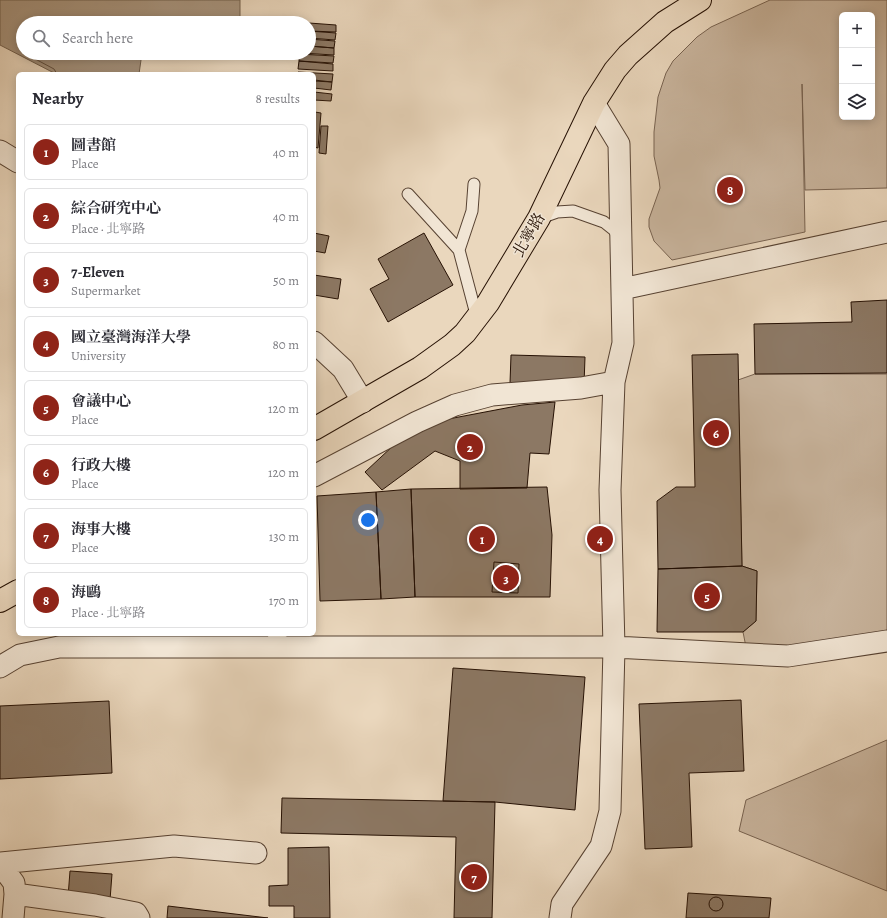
<!DOCTYPE html>
<meta charset="utf-8">
<style>
body{margin:0;font-family:Alegreya,"Noto Serif TC",serif;background:#f2f2f3;color:#2b2b33}
.controls{position:absolute;right:12px;top:12px;display:grid;overflow:hidden;border-radius:6px;box-shadow:0 2px 10px #0003}
.controls button{width:36px;height:36px;display:grid;place-items:center;padding:0;border:0;border-bottom:1px solid #e1e1e2;background:#fff;color:#2b2b33;font:20px sans-serif}
.you{position:absolute;left:368px;top:520px;width:14px;height:14px;margin:-10px;border:3px solid #fff;border-radius:50%;background:#1a73e8;box-shadow:0 0 0 6px #1a73e833}
.badge{display:grid;place-items:center;width:26px;height:26px;border-radius:50%;background:#8f2418;color:#fff;font-size:13px;font-weight:700}
.pin{position:absolute;translate:-50% -50%;border:2px solid #fff;box-shadow:0 1px 4px #0006}
.list{margin:0;padding:0;list-style:none}
h2{display:flex;justify-content:space-between;align-items:center;height:52px;margin:0;padding:0 16px;font-size:17px}
h2 small{font-size:13px;font-weight:400;color:#7c7c81}
.list li{display:grid;grid-template-columns:26px 1fr auto;gap:12px;align-items:center;box-sizing:border-box;height:56px;margin:0 8px 8px;padding:0 8px;border:1px solid #e1e1e2;border-radius:6px}
.list b{display:block;font-size:15px;white-space:nowrap}
.list p{margin:0;font-size:13px;white-space:nowrap;color:#7c7c81}
.list em{font-size:13px;font-style:normal;color:#7c7c81}
.icon{flex:none;width:22px;height:22px;fill:none;stroke:currentColor;stroke-width:2;stroke-linecap:round;stroke-linejoin:round}
.map{position:relative;flex:none;width:887px;height:918px;overflow:hidden}
.search{position:absolute;background:#fff;box-shadow:0 2px 10px #0003;left:16px;top:16px;width:300px;height:44px;display:flex;align-items:center;gap:10px;box-sizing:border-box;padding:0 14px;border-radius:22px;color:#7c7c81;font-size:15px}
.panel{position:absolute;background:#fff;box-shadow:0 2px 10px #0003;left:16px;top:72px;width:300px;height:564px;border-radius:6px}
.map>svg:first-child{display:block}
.green{fill:#c9b59e;stroke:#786351;fill-rule:evenodd}
.water{fill:#a7947e;stroke:#73604d}
.lines{fill:none;stroke-linecap:round;stroke-linejoin:round}
.shore{stroke:#665241;stroke-width:1}
.building{fill:#8c7864;stroke:#261104}
.service-casing{stroke:#574232;stroke-width:13}
.minor-casing{stroke:#574232;stroke-width:23}
.primary-casing{stroke:#261104;stroke-width:24}
.service{stroke:#f1e5d4;stroke-width:11}
.minor{stroke:#f1e5d4;stroke-width:21}
.primary{stroke:#ead7bd;stroke-width:22}
.labels{text-anchor:middle;dominant-baseline:central;stroke-width:3;stroke-linejoin:round;paint-order:stroke}
.street-label{font-size:16px;fill:#261104;stroke:#f1e5d4}
</style>
<div class="map">
<svg width="887" height="918" viewBox="0 0 887 918">
<rect width="100%" height="100%" fill="#ead7bd"/>
<filter id="stains"><feTurbulence type="fractalNoise" baseFrequency=".005" numOctaves="4"/><feColorMatrix values="0 0 0 0 .2 0 0 0 0 .09 0 0 0 0 .02 0 0 0 .5 -.17"/></filter>
<radialGradient id="worn" r=".72"><stop offset=".6" stop-color="#630" stop-opacity="0"/><stop offset="1" stop-color="#630" stop-opacity=".3"/></radialGradient>
<path class="green" d="M 770,0 L 887,0 L 887,188 L 805,190 L 802,84 L 805,232 L 672,260 L 654,241 L 649,227 L 649,219 L 660,188 L 659,180 L 654,156 L 654,132 L 658,97 L 666,73 L 673,61 L 697,37 L 711,27 ZM 842,15 L 872,15 L 872,117 L 842,117 Z
M 755,374 L 887,374 L 887,642 L 747,652 L 743,632 L 756,621 L 757,571 L 742,566 L 738,380 Z
M 887,740 L 887,891 L 739,831 L 746,800 Z"/>
<path class="water" d="M 0,0 L 240,0 L 240,23 L 23,23 L 23,53 L 142,53 L 139,74 L 56,74 L 0,45 Z"/>
<g class="lines">
<path class="shore" d="M 24,53 L 54,69 L 57,74"/>
</g>
<path class="building" d="M 309,23 L 336,25 L 336,32 L 309,31 Z
M 309,31 L 336,33 L 335,40 L 309,38 Z
M 309,39 L 335,41 L 334,48 L 309,46 Z
M 309,46 L 334,48 L 334,55 L 301,53 L 309,53 Z
M 299,54 L 334,56 L 333,63 L 299,61 Z
M 299,61 L 333,64 L 333,71 L 298,69 Z
M 298,72 L 333,74 L 332,82 L 314,80 L 314,74 L 298,74 Z
M 314,81 L 332,82 L 331,90 L 314,88 Z
M 314,92 L 332,94 L 331,101 L 314,100 Z
M 315,112 L 321,113 L 318,148 L 314,147 Z
M 321,126 L 328,126 L 326,154 L 319,153 Z
M 314,233 L 329,236 L 325,253 L 314,251 Z
M 424,233 L 453,285 L 388,322 L 370,289 L 389,279 L 378,259 Z
M 314,275 L 341,279 L 338,299 L 314,295 Z
M 887,300 L 887,373 L 755,374 L 754,324 L 852,322 L 851,302 Z
M 738,354 L 742,566 L 658,569 L 657,501 L 676,487 L 695,487 L 692,355 Z
M 511,355 L 585,357 L 584,385 L 510,383 Z
M 555,402 L 549,454 L 530,453 L 527,488 L 460,489 L 460,461 L 435,451 L 382,490 L 365,472 L 395,444 L 443,420 L 522,405 Z
M 547,487 L 552,535 L 550,597 L 415,597 L 411,489 Z
M 411,489 L 415,597 L 381,599 L 376,492 Z
M 376,492 L 381,599 L 320,601 L 317,496 Z
M 494,562 L 519,564 L 518,593 L 492,592 Z
M 742,566 L 757,571 L 756,621 L 743,632 L 657,632 L 658,569 Z
M 453,668 L 585,677 L 575,810 L 495,802 L 443,801 Z
M 741,700 L 744,771 L 689,773 L 692,847 L 645,849 L 639,704 Z
M 109,701 L 112,773 L 0,779 L 0,706 Z
M 282,798 L 495,802 L 492,918 L 454,918 L 456,837 L 281,833 Z
M 329,847 L 330,918 L 294,918 L 294,906 L 269,906 L 269,886 L 288,885 L 288,848 Z
M 70,871 L 112,874 L 110,900 L 68,897 Z
M 688,893 L 771,898 L 769,918 L 686,918 Z
M709 904a7 7 0 1 1 14 0a7 7 0 1 1-14 0Z
M 168,906 L 268,918 L 167,918 Z"/>
<g class="lines">
<g class="service-casing">
<path id="service" d="M 408,194 L 459,250 L 472,211 L 474,184
M 540,218 L 557,212 L 573,211 L 604,222 L 614,230 L 619,237
M 459,250 L 477,318
M 273,634 L 289,645"/>
</g>
<g class="minor-casing">
<path id="minor" d="M 594,103 L 619,144 L 623,343 L 614,382
M 0,151 L 18,162
M 622,289 L 887,232
M 314,342 L 343,369 L 363,402
M 314,476 L 417,422 L 455,405 L 492,395 L 581,388 L 614,382 L 610,490 L 614,647 L 610,811 L 601,846 L 562,904 L 560,918
M 0,667 L 20,655 L 59,647 L 614,647 L 788,656 L 887,641
M 0,863 L 174,846 L 256,853
M 0,864 L 14,883 L 15,894 L 13,918
M 15,894 L 95,905 L 136,913 L 139,918"/>
</g>
<g class="primary-casing">
<path id="primary" d="M 314,429 L 420,368 L 452,345 L 465,333 L 488,303 L 539,218 L 594,103 L 615,70 L 628,55 L 665,22 L 700,0
M 0,601 L 18,591"/>
</g>
<use href="#service" class="service"/>
<use href="#minor" class="minor"/>
<use href="#primary" class="primary"/>
</g>
<g class="labels">
<g class="street-label">
<text transform="translate(529 235) rotate(-60)">北寧路</text>
</g>
</g>
<rect width="100%" height="100%" filter="url(#stains)"/>
<rect width="100%" height="100%" fill="url(#worn)"/>
</svg>
<div class="controls">
<button>+</button>
<button>−</button>
<button><svg class="icon" aria-label="layers" viewBox="0 0 24 24"><path d="M12 4l9 5-9 5-9-5zM3 14l9 5 9-5"/></svg></button>
</div>
<div class="you"></div>
<div class="pin badge" style="left:482px;top:539px">1</div>
<div class="pin badge" style="left:470px;top:447px">2</div>
<div class="pin badge" style="left:506px;top:578px">3</div>
<div class="pin badge" style="left:600px;top:539px">4</div>
<div class="pin badge" style="left:707px;top:596px">5</div>
<div class="pin badge" style="left:716px;top:433px">6</div>
<div class="pin badge" style="left:474px;top:877px">7</div>
<div class="pin badge" style="left:730px;top:190px">8</div>
<div class="search"><svg class="icon" aria-label="search" viewBox="0 0 24 24"><circle cx="10" cy="10" r="6"/><path d="M15 15l6 6"/></svg>Search here</div>
<section class="panel">
<h2>Nearby<small>8 results</small></h2>
<ul class="list">
<li><span class="badge">1</span><div><b>圖書館</b><p>Place</p></div><em>40 m</em></li>
<li><span class="badge">2</span><div><b>綜合研究中心</b><p>Place · 北寧路</p></div><em>40 m</em></li>
<li><span class="badge">3</span><div><b>7-Eleven</b><p>Supermarket</p></div><em>50 m</em></li>
<li><span class="badge">4</span><div><b>國立臺灣海洋大學</b><p>University</p></div><em>80 m</em></li>
<li><span class="badge">5</span><div><b>會議中心</b><p>Place</p></div><em>120 m</em></li>
<li><span class="badge">6</span><div><b>行政大樓</b><p>Place</p></div><em>120 m</em></li>
<li><span class="badge">7</span><div><b>海事大樓</b><p>Place</p></div><em>130 m</em></li>
<li><span class="badge">8</span><div><b>海鷗</b><p>Place · 北寧路</p></div><em>170 m</em></li>
</ul>
</section>
</div>
